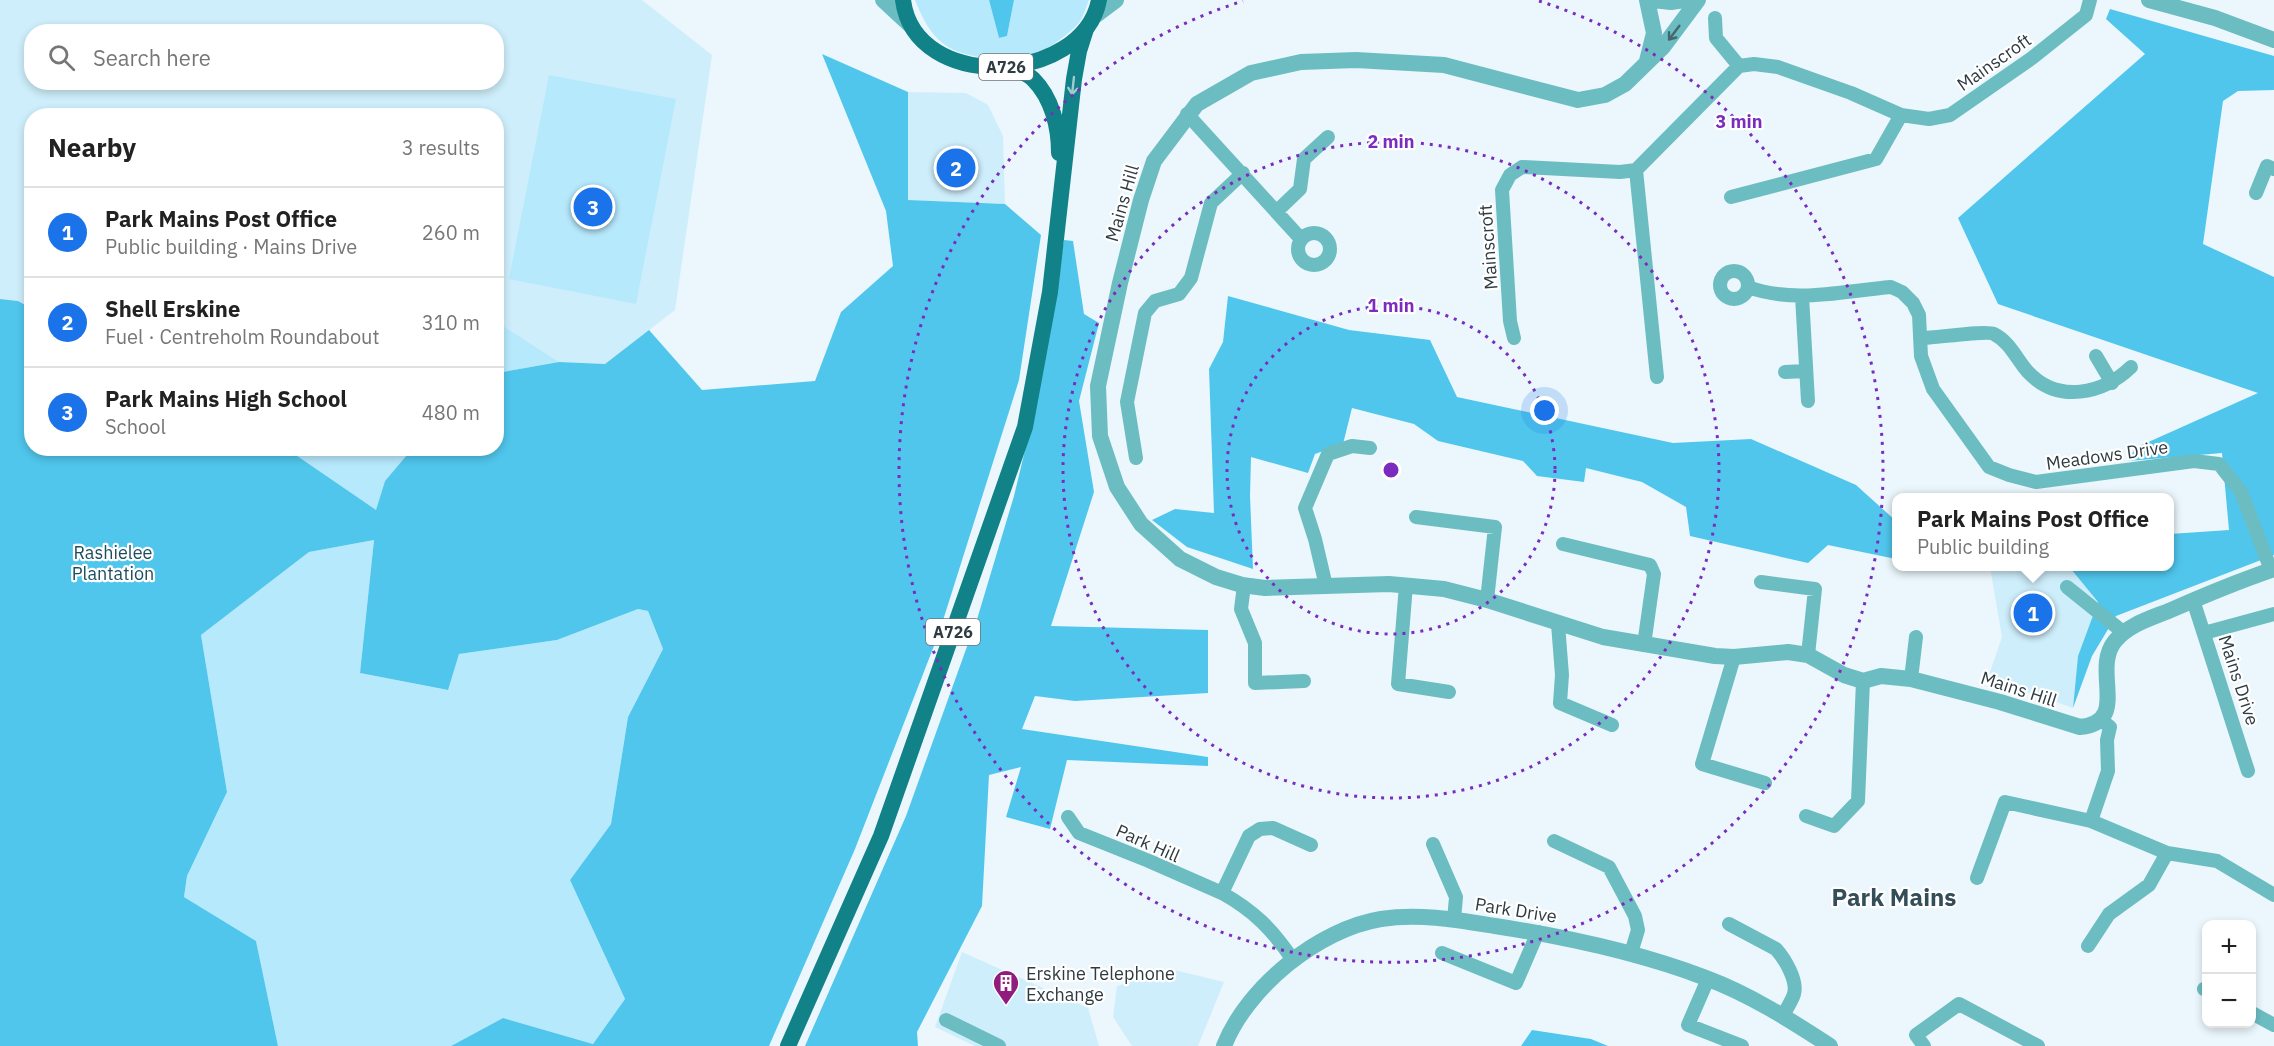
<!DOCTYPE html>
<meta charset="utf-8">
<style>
body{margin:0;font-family:"IBM Plex Sans",sans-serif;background:#f6f6f6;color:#222}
.controls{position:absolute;right:18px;bottom:18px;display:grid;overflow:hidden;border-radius:12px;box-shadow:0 3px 9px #0003}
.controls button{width:54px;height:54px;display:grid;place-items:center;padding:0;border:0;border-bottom:2px solid #e0e0e0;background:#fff;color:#222;font:30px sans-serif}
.you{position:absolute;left:1545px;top:411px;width:21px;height:21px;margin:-15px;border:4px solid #fff;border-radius:50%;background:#1a73e8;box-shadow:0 0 0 9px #1a73e833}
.badge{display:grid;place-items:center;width:39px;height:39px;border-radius:50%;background:#1a73e8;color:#fff;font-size:20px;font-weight:700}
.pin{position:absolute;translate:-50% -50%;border:3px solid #fff;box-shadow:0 2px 6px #0006}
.popup{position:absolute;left:1892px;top:493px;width:282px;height:78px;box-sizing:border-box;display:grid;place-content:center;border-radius:12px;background:#fff;filter:drop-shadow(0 2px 4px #0005);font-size:20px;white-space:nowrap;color:#767676}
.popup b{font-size:22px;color:#222}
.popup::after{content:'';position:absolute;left:50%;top:100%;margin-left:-12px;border:12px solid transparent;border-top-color:#fff}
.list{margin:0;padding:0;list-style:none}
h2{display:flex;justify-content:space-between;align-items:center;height:78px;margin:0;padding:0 24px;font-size:26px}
h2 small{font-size:20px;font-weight:400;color:#767676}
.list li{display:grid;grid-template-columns:39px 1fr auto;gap:18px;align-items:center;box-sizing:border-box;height:90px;padding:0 24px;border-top:2px solid #e0e0e0}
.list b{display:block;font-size:22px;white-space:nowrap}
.list p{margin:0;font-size:20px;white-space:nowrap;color:#767676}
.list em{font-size:20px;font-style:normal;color:#767676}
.icon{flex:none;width:33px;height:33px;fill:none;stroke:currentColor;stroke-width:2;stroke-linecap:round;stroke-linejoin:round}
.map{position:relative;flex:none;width:2274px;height:1046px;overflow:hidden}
.search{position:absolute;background:#fff;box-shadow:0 3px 9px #0003;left:24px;top:24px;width:480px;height:66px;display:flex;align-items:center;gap:15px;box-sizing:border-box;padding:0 21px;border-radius:24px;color:#767676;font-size:22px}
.panel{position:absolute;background:#fff;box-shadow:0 3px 9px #0003;left:24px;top:108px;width:480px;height:348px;border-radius:24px}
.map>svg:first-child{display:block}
.built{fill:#ceeefb;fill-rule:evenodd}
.green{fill:#b7e9fd}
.forest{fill:#50c6ec}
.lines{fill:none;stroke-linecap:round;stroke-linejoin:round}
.minor{stroke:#6cbdc2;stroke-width:14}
.tertiary{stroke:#6cbdc2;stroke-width:16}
.primary{stroke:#108288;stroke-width:16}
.oneway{stroke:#44686e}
.oneway2{stroke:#9fcdcf}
.ring{fill:none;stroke:#7b2cbf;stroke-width:3;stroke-dasharray:3 6}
.labels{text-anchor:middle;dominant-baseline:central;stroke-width:4.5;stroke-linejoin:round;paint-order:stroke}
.shield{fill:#fff;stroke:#6d7679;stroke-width:1.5}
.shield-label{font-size:16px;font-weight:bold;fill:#2e3b40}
.street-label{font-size:18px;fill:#2e3b40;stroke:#fff}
.park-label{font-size:18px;fill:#1d4e5f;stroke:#fff}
.poi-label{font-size:18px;fill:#2e3b40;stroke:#fff;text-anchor:start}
.district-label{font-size:24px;font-weight:bold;fill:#324e59;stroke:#fff}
.centre{fill:#7b2cbf;stroke:#fff;stroke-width:3}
.ring-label{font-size:18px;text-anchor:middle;font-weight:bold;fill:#7b2cbf;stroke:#fff;stroke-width:4.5;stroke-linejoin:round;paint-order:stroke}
</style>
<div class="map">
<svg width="2274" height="1046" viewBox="0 0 2274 1046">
<rect width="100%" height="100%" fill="#ebf7fc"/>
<path class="built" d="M 0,0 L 642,0 L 712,55 L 675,310 L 605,364 L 559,362 L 502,325 L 497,315 L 496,116 L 32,116 L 31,308 L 18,301 L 0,299 ZM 32,32 L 496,32 L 496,82 L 32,82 Z
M 908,92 L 966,93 L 988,105 L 1003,136 L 1005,204 L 908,200 Z
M 2059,566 L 2071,569 L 2098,602 L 2078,656 L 2073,708 L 1988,678 L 2002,637 L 1990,567 Z
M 962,952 L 1088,1008 L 1099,1046 L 975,1046 L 935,1027 Z
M 1170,969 L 1224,982 L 1198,1046 L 1132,1046 L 1113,1017 L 1117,986 Z"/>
<path class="green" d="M 915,0 L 989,0 L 999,38 L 1007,36 L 1014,0 L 1089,0 C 1086,7 1084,15 1080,21 C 1073,32 1039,56 1027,58 C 1002,61 958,59 939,40 C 928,30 920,13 915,0 Z
M 549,75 L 676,99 L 636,304 L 509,279 Z
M 496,315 L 502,325 L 559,362 L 497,373 Z
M 287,449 L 412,449 L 385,481 L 376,511 Z
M 374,540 L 360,673 L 447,690 L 459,654 L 557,640 L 638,609 L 648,611 L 663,649 L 628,717 L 611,824 L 570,880 L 625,999 L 593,1044 L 503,1018 L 451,1046 L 278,1046 L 256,941 L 184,897 L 187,876 L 227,792 L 201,635 L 309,552 Z"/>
<path class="forest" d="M 989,0 L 1014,0 L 1007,36 L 999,38 Z
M 2110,9 L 2274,56 L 2274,90 L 2238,91 L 2223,101 L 2203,244 L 2274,277 L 2274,555 L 2116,616 L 2092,656 L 2073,708 L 2078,656 L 2098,602 L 2071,569 L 2072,567 L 2170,566 L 2170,534 L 2229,530 L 2222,453 L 2128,461 L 2135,448 L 2258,393 L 1998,304 L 1958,218 L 2145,54 L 2106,19 Z
M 822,54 L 908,92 L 908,200 L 1005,204 L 1041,235 L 1019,380 L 939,633 L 855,849 L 769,1046 L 451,1046 L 503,1018 L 593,1044 L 625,999 L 570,880 L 611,824 L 628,717 L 663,649 L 648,611 L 638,609 L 557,640 L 459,654 L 448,690 L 360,673 L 374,540 L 309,552 L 201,635 L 227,792 L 187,876 L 184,897 L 256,941 L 278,1046 L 0,1046 L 0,299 L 18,301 L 31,308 L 32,448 L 287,449 L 376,510 L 385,481 L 412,449 L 496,448 L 497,373 L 559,362 L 605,364 L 649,330 L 702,390 L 815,381 L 841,312 L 893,266 L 886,211 Z
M 1064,240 L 1073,241 L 1084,314 L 1099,323 L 1079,401 L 1094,492 L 1051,626 L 1208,630 L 1208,693 L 1075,701 L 1035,696 L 1022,729 L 1208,757 L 1208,766 L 1067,760 L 1050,829 L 1006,817 L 1021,767 L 989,775 L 982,906 L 917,1032 L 918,1046 L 805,1046 L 906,816 L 978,616 L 1014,496 L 1038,396 Z
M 1228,296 L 1349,330 L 1430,340 L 1457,397 L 1673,443 L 1751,439 L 1856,485 L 1896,521 L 1896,559 L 1828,545 L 1808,563 L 1690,536 L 1686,507 L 1642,482 L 1586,468 L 1584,482 L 1537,476 L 1523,461 L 1438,441 L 1414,424 L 1352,408 L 1343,444 L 1315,454 L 1308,473 L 1251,457 L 1250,496 L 1253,569 L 1187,547 L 1152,520 L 1175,509 L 1214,513 L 1209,369 L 1223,342 Z
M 1532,1030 L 1591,1039 L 1608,1046 L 1521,1046 Z"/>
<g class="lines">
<path class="minor" d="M 1715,18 L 1716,38 L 1739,66
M 1187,114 L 1301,239
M 1636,170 L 1657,377
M 2256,193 L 2267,166 L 2274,169
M 1731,197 L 1876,159 L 1901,115
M 1277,211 L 1300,189 L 1304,159 L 1328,137
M1298 249a16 16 0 1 1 32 0a16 16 0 1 1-32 0Z
M1720 285a14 14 0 1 1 28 0a14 14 0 1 1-28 0Z
M 1748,287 C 1794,304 1843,291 1891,287 L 1902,292 L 1913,303 L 1919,315 L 1921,356 L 1933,389 L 1989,467 L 2009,475 L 2036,482 L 2194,461 L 2219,464 L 2241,492 L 2271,570
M 1802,296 L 1808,401
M 1514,338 L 1510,321 L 1502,190 L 1510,175 L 1522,167 L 1620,172 L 1636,170 L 1739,66 L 1754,64 L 1778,67 L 1851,93 L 1901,115 L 1929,119 L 1950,115 L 2032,58 L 2086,15 L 2090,0
M 1921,338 C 1935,338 1987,330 1994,334 C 2010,342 2017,360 2028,372 C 2058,404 2103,394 2131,367
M 2096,356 L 2112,383
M 1785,372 L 1806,371
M 1136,458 L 1127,402 L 1145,313 L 1155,301 L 1179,294 L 1191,278 L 1211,203 L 1243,173
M 1416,517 L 1495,527 L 1487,600
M 1563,544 L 1650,565 L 1654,574 L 1644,645
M 1761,582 L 1815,589 L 1808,655
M 1244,585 L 1241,609 L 1255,643 L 1255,683 L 1304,681
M 1406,585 L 1398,684 L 1449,692
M 1326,586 L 1315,539 L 1305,508 L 1328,454 L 1352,446 L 1370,448
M 2067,587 L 2123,632
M 2193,600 L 2248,771
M 1558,624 L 1562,675 L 1560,703 L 1612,725
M 2204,633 L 2274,614
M 1734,657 L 1702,764 L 1765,783
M 1911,679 L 1916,637
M 2101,720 L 2110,727 L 2107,740 L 2108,771 L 2091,821 L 2167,853 L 2217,861 L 2274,895
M 1806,816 L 1834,826 L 1858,801 L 1863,681
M 1068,817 L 1079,833 L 1149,861 L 1222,893 L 1249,836 L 1260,829 L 1273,828 L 1311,845
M 1554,841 L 1609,867 L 1635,916 L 1638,930 L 1631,953
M 1433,844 L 1456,897 L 1454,920
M 1977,878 L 2005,802 L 2091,821
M 1222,893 C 1254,911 1272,929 1293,960
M 1729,924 L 1776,949 C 1784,958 1798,980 1794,994 C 1792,1001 1786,1009 1783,1016
M 2088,946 L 2109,914 L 2149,885 L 2167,853
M 1442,953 L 1516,983 L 1538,932
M 1708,979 L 1688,1025 L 1742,1046
M 2204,989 L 2206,990
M 2252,1013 L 2274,1025
M 946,1020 L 999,1046
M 1924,1046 L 1916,1035 L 1959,1004 L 2038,1046"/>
<path class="tertiary" d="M 883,0 L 911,26
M 1647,0 L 1654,33 L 1647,61
M 1653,0 L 1671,2 L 1684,0
M 1698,0 L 1663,47 L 1625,84 L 1605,95 L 1578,100 L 1444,65 L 1356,60 L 1301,62 L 1251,73 L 1197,104 L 1154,161 L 1141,200 L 1120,283 L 1098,386 L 1100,436 L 1117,487 L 1141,524 L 1180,559 L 1216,577 L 1242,585 L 1265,588 L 1389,584 L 1444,589 L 1487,600 L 1603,637 L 1715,656 L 1734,657 L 1788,652 L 1808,655 L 1844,675 L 1863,681 L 1881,676 L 1911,679 L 2000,702 L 2080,727 C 2131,722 2091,670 2115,641 C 2129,624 2152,618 2171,610 C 2205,595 2239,581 2274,569
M 2149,0 L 2215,18 L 2274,40
M 1096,15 L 1116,0
M 1224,1046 C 1247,987 1319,929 1381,919 C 1419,913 1458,920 1495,926 C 1567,937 1638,952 1706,978 C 1749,994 1792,1021 1830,1046"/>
<path class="primary" d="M 903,0 C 915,94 1083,84 1099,0
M 1013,67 C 1019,71 1028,74 1033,79 C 1052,98 1059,127 1059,153
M 788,1046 L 881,836 L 1025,427 L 1050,292 L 1074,79 L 1079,51 L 1086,29"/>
</g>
<defs><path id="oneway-shaft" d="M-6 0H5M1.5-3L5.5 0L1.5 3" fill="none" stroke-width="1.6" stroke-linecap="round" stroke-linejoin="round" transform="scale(1.5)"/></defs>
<use class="oneway" href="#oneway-shaft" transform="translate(1674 33) rotate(127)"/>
<use class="oneway2" href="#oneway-shaft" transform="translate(1073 86) rotate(96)"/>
<g class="ring">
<circle cx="1391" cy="470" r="164"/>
<circle cx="1391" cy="470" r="328"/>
<path d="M1539 1A492 492 0 1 1 1243 1"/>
</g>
<defs>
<g id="building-pin" transform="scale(1.35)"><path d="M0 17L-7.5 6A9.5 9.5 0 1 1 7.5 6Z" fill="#901d7d" stroke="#fff"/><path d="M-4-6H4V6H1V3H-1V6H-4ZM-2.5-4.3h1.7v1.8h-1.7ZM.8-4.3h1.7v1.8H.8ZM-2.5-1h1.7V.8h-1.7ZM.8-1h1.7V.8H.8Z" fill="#fff"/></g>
</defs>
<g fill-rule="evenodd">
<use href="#building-pin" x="1006" y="983"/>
</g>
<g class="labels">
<g class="shield">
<rect x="979" y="54" width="54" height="26" rx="4.5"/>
<rect x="926" y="619" width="54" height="26" rx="4.5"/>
</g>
<g class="shield-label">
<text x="1006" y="67">A726</text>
<text x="953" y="632">A726</text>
</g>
<g class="street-label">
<text transform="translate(1994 62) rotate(-35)">Mainscroft</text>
<text transform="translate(1122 203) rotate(-74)">Mains Hill</text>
<text transform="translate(1488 247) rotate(-94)">Mainscroft</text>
<text transform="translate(2107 455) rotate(-8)">Meadows Drive</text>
<text transform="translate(2239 680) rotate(72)">Mains Drive</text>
<text transform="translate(2019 689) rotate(18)">Mains Hill</text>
<text transform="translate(1148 843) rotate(24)">Park Hill</text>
<text transform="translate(1516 910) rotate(9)">Park Drive</text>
</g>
<g class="park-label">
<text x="113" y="552">Rashielee<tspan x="113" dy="21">Plantation</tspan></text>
</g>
<g class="poi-label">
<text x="1026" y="973">Erskine Telephone<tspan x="1026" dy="21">Exchange</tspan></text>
</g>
<g class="district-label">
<text x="1894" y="897">Park Mains</text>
</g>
</g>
<circle cx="1391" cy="470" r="9" class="centre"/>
<g class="ring-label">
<text x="1739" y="128">3 min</text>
<text x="1391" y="148">2 min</text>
<text x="1391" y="312">1 min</text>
</g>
</svg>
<div class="controls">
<button>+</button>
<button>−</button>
</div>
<div class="you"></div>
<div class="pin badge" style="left:2033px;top:613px">1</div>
<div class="popup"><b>Park Mains Post Office</b>Public building</div>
<div class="pin badge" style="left:956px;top:168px">2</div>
<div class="pin badge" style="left:593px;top:207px">3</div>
<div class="search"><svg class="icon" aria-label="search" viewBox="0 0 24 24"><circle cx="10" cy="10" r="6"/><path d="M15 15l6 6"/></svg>Search here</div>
<section class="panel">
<h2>Nearby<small>3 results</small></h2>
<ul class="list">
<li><span class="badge">1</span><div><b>Park Mains Post Office</b><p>Public building · Mains Drive</p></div><em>260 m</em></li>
<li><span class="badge">2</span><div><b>Shell Erskine</b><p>Fuel · Centreholm Roundabout</p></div><em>310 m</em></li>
<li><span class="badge">3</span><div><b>Park Mains High School</b><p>School</p></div><em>480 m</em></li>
</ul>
</section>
</div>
